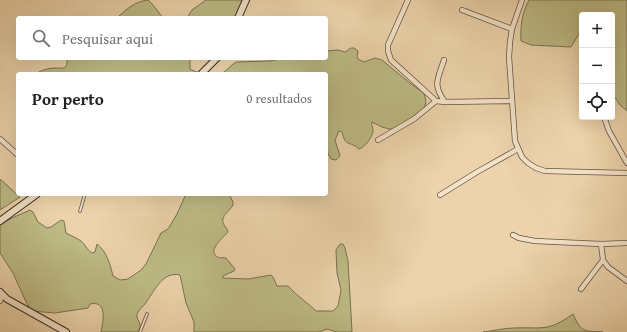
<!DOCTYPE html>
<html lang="pt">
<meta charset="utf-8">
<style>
body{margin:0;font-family:"Gentium Book Plus",serif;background:#f6f6f6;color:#202124}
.controls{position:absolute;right:12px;top:12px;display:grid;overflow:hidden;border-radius:4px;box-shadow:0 4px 16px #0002}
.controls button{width:36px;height:36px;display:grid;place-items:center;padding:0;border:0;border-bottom:1px solid #e0e0e0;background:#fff;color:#202124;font:20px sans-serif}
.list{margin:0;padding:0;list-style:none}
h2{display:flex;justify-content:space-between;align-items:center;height:52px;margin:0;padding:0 16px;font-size:17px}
h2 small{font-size:13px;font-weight:400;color:#757577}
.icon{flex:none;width:22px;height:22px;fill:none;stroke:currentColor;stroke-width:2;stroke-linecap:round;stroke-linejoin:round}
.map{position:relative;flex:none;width:627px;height:332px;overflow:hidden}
.search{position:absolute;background:#fff;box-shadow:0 4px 16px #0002;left:16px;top:16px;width:312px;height:44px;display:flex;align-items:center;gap:10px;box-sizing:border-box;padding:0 14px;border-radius:4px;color:#757577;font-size:15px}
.panel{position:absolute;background:#fff;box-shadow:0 4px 16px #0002;left:16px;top:72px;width:312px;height:124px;border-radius:4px}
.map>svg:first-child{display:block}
.green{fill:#bdbb85;stroke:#7a7252}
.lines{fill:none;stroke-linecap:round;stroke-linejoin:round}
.lane-casing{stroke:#645443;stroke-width:3.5}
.street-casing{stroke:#645443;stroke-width:6}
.secondary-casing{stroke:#372a20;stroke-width:8}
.lane{stroke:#f3e2c8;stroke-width:2}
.street{stroke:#f3e2c8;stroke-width:4.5}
.secondary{stroke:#f3e2c8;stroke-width:6}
</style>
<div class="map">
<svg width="627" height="332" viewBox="0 0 627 332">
<rect width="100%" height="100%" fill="#ecd3ab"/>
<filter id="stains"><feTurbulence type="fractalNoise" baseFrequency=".005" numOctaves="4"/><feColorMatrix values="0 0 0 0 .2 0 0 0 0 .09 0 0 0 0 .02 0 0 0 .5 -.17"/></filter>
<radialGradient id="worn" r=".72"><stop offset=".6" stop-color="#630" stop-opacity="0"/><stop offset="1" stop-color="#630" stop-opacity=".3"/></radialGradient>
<path class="green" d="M 148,0 L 153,5 L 163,18 L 117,18 C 125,10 136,1 148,0 Z
M 206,0 L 247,0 L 239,18 L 187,18 L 192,10 Z
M 529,0 L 627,0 L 627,111 L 620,105 L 612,93 L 612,15 L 582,15 L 582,29 L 571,47 L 531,45 L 521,41 C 520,27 522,13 529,0 Z
M 351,48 L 354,48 L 358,51 L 357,57 L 358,59 L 364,62 L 375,58 L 382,60 L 411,84 L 424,93 L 426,101 L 424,109 L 397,129 L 389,129 L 382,127 L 372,122 C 371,125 373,127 373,131 C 372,138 365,147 359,149 C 349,140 346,148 342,132 L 339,131 L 335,140 L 340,156 L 336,160 L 331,159 L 328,154 L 326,130 L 326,74 L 221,74 C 227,71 231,64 237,62 L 269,61 L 286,58 L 326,58 L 326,51 L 338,50 L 345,52 Z
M 67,58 L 190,58 L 190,69 L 201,74 L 36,74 C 41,70 49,68 55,68 C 63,68 68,70 67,58 Z
M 0,179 L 20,197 L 0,210 Z
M 186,194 L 229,194 L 233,202 L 233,205 C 230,211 221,215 223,223 C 225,227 227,228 228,232 C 225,236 208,249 216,256 C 219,259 222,257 226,258 L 235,269 L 234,271 L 223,276 L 223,278 L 248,279 L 271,275 L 273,277 L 277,286 L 288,286 C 297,296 307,302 316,311 L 333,311 L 338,306 L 341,290 L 337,273 L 336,250 L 340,244 L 343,244 L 345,248 L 348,261 L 352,332 L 337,332 L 327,329 L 319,332 L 194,332 L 194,322 L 186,303 L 180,275 C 163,271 155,290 147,301 C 145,305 139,309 137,314 C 136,318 140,322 140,326 C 140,328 139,330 138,332 L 101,332 C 103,322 108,300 90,304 L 88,308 L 55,313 L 32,311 L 27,304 L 13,273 L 0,253 L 0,225 L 12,218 L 30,210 L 33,212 L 38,222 L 47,228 L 51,227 L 61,220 L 64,221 L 66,233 C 71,236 77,238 81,241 C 86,245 86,249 92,253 L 95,252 L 97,244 C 107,252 110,264 113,276 L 120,280 L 128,279 L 141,270 L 146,264 L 161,233 L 168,229 L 177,214 Z
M 573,314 C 581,332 583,331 603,332 L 483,332 C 493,331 504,328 514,328 C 543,327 548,332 573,314 Z"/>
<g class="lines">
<g class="lane-casing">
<path id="lane" d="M 80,211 L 85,194
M 140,332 L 147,314"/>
</g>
<g class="street-casing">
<path id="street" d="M 408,0 L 388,45 L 388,51 L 391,60 L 436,101
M 522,0 L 512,29 L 510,42 L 509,57 L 515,141 L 522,157 L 528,163 L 536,168 L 545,171 L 627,173
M 462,10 L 512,29
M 444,60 C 438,79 432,84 445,102
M 604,117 L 609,131 L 627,163
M 0,139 L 18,155
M 378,140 L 414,119 L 436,101 L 445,102 L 512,101
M 440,195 L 477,172 L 518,149
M 513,235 L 519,238 L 535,241 L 601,244 L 627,243
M 601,244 L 603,260 L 608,267 L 627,281
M 581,289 L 603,260
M 0,301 L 2,295"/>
</g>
<g class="secondary-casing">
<path id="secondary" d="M 238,18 L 246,0
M 201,74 L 217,58
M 0,221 L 37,194
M 0,292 L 7,299 L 66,332"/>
</g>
<use href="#lane" class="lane"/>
<use href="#street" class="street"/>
<use href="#secondary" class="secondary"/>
</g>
<rect width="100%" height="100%" filter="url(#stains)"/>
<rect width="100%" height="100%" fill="url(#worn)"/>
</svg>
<div class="controls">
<button>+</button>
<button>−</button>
<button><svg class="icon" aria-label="locate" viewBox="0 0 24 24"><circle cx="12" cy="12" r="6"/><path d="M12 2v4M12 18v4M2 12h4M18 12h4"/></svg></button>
</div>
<div class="search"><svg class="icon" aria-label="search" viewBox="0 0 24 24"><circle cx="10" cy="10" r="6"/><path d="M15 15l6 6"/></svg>Pesquisar aqui</div>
<section class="panel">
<h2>Por perto<small>0 resultados</small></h2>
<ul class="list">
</ul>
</section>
</div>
